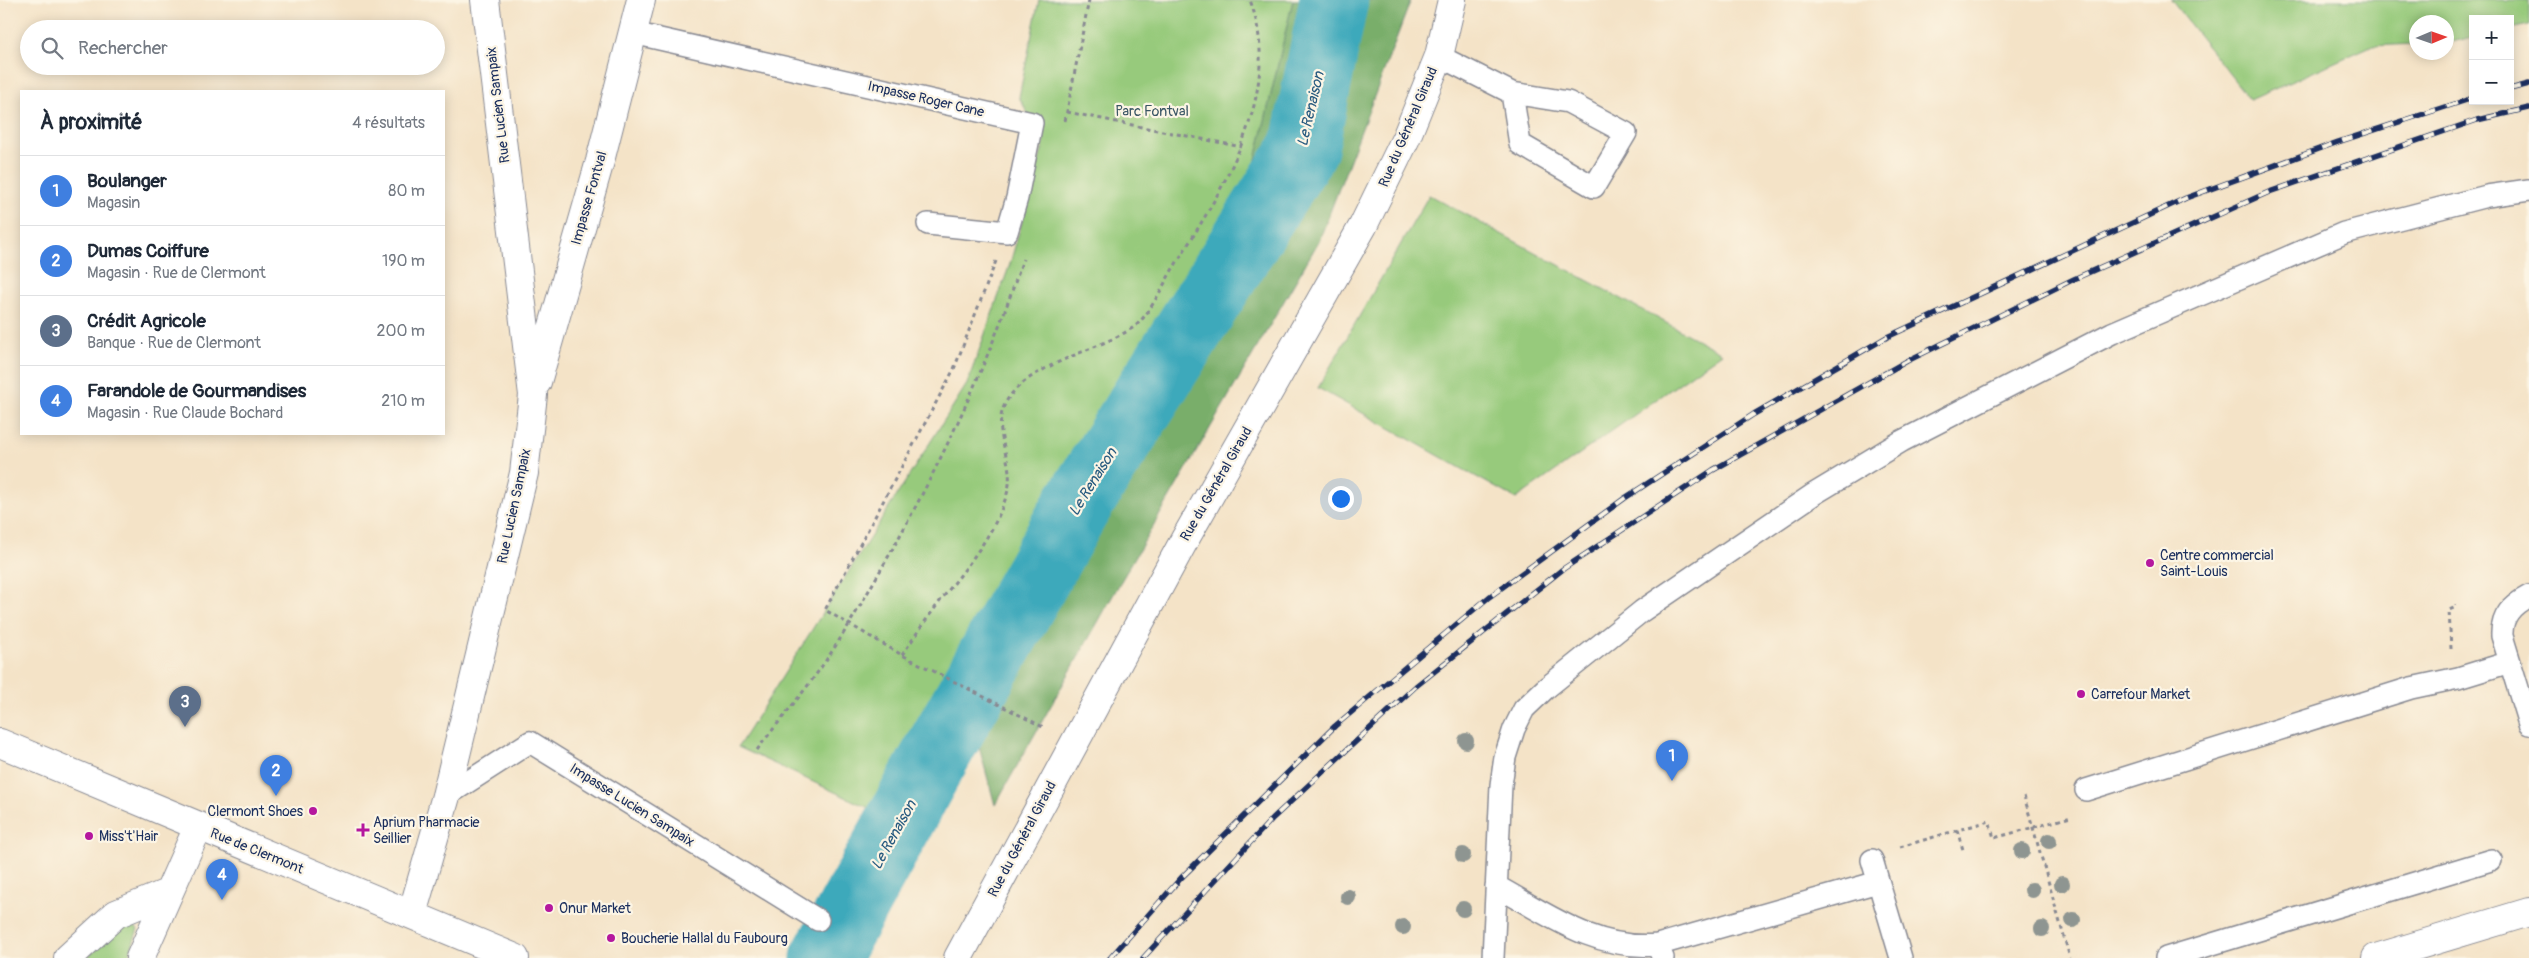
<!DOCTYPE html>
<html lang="fr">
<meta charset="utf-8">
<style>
body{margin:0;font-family:Pangolin,sans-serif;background:#f2f2f3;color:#1f2937}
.controls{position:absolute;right:15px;top:15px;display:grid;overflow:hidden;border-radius:0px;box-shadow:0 2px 12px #0003}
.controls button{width:45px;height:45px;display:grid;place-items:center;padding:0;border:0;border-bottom:1px solid #e0e1e3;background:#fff;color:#1f2937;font:25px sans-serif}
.compass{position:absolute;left:2409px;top:15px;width:45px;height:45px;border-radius:50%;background:#fff;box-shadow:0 2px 12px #0003;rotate:88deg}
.you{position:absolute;left:1340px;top:498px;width:18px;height:18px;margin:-12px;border:4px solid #fff;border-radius:50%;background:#1a73e8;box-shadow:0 0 0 8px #1a73e833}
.badge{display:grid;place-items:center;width:32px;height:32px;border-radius:50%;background:#111827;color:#fff;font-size:16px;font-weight:700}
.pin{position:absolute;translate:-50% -41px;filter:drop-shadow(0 1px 2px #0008)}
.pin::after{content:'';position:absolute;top:26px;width:18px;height:15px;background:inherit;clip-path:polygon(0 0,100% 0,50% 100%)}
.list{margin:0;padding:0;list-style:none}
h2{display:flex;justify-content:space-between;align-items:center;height:65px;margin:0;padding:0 20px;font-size:21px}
h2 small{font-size:16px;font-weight:400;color:#747a83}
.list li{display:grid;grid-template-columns:32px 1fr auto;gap:15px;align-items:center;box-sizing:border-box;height:70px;padding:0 20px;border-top:1px solid #e0e1e3}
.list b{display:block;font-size:19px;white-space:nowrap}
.list p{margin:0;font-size:16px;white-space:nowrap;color:#747a83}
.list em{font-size:16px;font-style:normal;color:#747a83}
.icon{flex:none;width:28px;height:28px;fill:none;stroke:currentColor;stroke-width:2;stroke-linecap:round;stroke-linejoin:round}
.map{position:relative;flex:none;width:2529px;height:958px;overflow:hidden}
.search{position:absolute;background:#fff;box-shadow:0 2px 12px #0003;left:20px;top:20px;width:425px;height:55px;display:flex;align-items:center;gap:12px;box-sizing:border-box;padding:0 18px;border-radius:28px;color:#747a83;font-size:19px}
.panel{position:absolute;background:#fff;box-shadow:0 2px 12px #0003;left:20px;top:90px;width:425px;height:345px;border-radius:0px}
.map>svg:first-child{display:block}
.green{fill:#97ca7b;stroke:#597c6c}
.forest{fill:#79ae6b;stroke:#4a6e64}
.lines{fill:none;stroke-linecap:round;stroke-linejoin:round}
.river{stroke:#3ca9bb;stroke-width:69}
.service-casing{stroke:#888992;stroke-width:24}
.minor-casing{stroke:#888992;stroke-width:30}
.tertiary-casing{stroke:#888992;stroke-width:30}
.secondary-casing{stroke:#888992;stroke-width:30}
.primary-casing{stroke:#888992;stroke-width:30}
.path{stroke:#888992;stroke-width:3;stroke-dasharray:4 4;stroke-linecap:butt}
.service{stroke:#fff;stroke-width:21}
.minor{stroke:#fff;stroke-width:28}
.tertiary{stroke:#fff;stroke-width:28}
.secondary{stroke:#fff;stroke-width:28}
.primary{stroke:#fff;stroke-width:28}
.rail-casing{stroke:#1b2f5e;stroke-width:5.5}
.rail{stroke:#fcf5e5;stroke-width:4;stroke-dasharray:11;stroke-linecap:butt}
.tree{fill:#8e9591}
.poi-dot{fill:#b5179e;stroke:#fcf5e5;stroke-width:2}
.labels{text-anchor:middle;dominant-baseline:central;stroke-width:4.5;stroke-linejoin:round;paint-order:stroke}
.street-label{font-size:14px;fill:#1b2f5e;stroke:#fcf5e5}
.park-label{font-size:14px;fill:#3a5665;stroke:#fcf5e5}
.poi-label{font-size:14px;fill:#1b2f5e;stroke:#fcf5e5;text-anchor:start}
.water-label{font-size:15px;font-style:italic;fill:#275a7f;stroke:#fcf5e5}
</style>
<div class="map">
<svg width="2529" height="958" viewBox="0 0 2529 958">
<rect width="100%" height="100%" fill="#fcf5e5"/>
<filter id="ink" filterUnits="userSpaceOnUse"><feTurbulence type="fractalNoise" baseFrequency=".02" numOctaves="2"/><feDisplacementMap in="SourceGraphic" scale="10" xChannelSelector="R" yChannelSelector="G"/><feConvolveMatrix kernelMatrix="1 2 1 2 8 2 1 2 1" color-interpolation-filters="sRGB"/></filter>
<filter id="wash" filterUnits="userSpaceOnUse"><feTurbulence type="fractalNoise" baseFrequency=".0096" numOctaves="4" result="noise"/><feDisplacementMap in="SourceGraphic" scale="20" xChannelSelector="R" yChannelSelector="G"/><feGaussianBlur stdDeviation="1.12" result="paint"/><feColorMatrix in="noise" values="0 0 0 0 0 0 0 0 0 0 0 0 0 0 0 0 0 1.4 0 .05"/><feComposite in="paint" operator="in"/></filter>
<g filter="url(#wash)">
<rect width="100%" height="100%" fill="#f4e3c7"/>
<path class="green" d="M 1039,0 L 1293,0 L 1254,168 L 955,660 L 884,815 L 738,747 L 967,384 L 1010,264 L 1044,143 L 1019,97 Z
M 2171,0 L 2529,0 L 2529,25 L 2510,29 L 2510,19 L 2473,19 L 2473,37 L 2447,43 L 2446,22 L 2416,22 L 2416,44 L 2371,46 L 2250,100 Z
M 1429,195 L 1722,353 L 1516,499 L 1318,388 Z
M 128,922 L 138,929 L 128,958 L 86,958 Z"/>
<path class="forest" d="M 1293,0 L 1411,0 L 1319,241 L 1120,583 L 995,805 L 955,660 L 1254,168 Z"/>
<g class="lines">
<path class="river" d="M 825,958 L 931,764 L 1075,509 L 1304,148 L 1334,0"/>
</g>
</g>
<g filter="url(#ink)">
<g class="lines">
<g class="service-casing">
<path id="service" d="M 633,33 L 1032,123 L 1017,198 L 1007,232 L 928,224
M 1439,56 L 1512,93 L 1520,144 L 1594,187 L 1626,133 L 1568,102 L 1512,93
M 2529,596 C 2512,605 2501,616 2502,636 L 2529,724
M 2086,790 L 2411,688 L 2458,678 L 2510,662
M 446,796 L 530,742 L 818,920
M 1872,860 L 1901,958
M 1496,886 C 1547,914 1596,951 1657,945
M 1493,958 L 1501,785 L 1505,757 L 1514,729 L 1524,709 L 1545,689 L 1642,611 L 1814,494 L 1902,441 L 2112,333 L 2344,233 L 2487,196 L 2529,190
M 1663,958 L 1657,945 L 1878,882
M 2166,958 L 2491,860"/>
</g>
<g class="minor-casing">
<path id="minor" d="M 537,382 L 600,161 L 641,0
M 412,914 L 446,796 L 524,473 L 533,395 L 485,0"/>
</g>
<g class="tertiary-casing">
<path id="tertiary" d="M 958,958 L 1185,539 L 1363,226 L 1406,138 L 1439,56 L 1452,0"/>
</g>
<g class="secondary-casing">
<path id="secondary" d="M 68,958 L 116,914 L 167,893
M 140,958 L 198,827
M 2376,958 L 2529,912"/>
</g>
<g class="primary-casing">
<path id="primary" d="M 0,743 L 515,958"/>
</g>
<path class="path" d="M 1067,112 L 1242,147
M 1065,121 L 1089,0
M 996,261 L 954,369 L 825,610 L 902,655 L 1045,728
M 2451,649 L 2449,610 L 2456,607 L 2456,605
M 902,655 C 912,641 921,626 932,612 C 959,575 996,536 1008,490 C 1015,461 991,432 1005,404 C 1024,365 1099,351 1134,327 C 1149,316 1164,283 1174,267 C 1222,190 1285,94 1250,0
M 757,750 C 778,722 802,695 822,666 C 846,632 866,595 887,559 C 941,463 989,363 1023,259
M 2024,796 L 2070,958
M 1957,830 L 1964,853
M 1900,847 L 1989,821 L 1994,838 L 2071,817"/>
<use href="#service" class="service"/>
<use href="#minor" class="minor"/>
<use href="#tertiary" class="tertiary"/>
<use href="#secondary" class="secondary"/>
<use href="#primary" class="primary"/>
<g class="rail-casing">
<path id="rail" d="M 2510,89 L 2529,84
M 1110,958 L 1181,878 L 1335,726 L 1489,597 L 1625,498 L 1754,414 L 1887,337 L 2186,198 L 2338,142 L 2473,98
M 1143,958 L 1273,818 L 1416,686 L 1563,569 L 1713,470 L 1907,361 L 2074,279 L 2269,192 L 2477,120 L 2529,108"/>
</g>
<use href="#rail" class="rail"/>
</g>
<g class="tree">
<circle cx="1466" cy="741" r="8"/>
<circle cx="2049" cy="841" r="8"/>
<circle cx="2022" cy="851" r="8"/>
<circle cx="1463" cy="855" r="8"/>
<circle cx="2062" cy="884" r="8"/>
<circle cx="2032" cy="890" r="8"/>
<circle cx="1348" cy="897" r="8"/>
<circle cx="1463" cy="909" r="8"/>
<circle cx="2073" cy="920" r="8"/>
<circle cx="1403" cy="927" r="8"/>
<circle cx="2042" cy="929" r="8"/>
</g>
</g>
<g class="poi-dot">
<circle cx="2150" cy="563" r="5"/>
<circle cx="2081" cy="694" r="5"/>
<circle cx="313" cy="811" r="5"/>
<path d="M360.5 822.5h5v5h5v5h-5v5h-5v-5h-5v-5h5z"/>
<circle cx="89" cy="836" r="5"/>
<circle cx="549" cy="908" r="5"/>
<circle cx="611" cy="938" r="5"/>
</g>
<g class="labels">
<g class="street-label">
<text transform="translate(926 99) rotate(13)">Impasse Roger Cane</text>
<text transform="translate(498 105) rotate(-97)">Rue Lucien Sampaix</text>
<text transform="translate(1408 127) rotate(-67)">Rue du Général Giraud</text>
<text transform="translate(589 198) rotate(-74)">Impasse Fontval</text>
<text transform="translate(1216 484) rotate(-60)">Rue du Général Giraud</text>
<text transform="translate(514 506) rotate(-78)">Rue Lucien Sampaix</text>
<text transform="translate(632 805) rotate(32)">Impasse Lucien Sampaix</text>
<text transform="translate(1022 839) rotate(-62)">Rue du Général Giraud</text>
<text transform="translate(257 851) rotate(22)">Rue de Clermont</text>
</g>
<g class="park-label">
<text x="1152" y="111">Parc Fontval</text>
</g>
<g class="poi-label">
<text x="2160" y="555">Centre commercial<tspan x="2160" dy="16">Saint-Louis</tspan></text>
<text x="2091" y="694">Carrefour Market</text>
<text x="303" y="811" text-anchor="end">Clermont Shoes</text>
<text x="373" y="822">Aprium Pharmacie<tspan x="373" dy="16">Seillier</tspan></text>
<text x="99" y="836">Miss't'Hair</text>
<text x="559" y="908">Onur Market</text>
<text x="621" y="938">Boucherie Hallal du Faubourg</text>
</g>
<g class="water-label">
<text transform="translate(1311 109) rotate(-77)">Le Renaison</text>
<text transform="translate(1093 482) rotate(-58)">Le Renaison</text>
<text transform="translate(894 835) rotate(-61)">Le Renaison</text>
</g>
</g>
</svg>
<div class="controls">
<button>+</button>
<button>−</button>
</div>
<svg class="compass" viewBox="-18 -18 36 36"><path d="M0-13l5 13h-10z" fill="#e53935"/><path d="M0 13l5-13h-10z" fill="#747a83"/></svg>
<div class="you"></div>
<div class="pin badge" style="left:1672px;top:781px;background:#3f7fe0">1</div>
<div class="pin badge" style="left:276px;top:796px;background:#3f7fe0">2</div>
<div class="pin badge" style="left:185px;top:727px;background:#5c6f8a">3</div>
<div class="pin badge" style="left:222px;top:900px;background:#3f7fe0">4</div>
<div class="search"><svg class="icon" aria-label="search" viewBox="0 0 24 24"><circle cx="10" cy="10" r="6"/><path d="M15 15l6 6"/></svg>Rechercher</div>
<section class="panel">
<h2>À proximité<small>4 résultats</small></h2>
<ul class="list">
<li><span class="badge" style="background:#3f7fe0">1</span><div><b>Boulanger</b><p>Magasin</p></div><em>80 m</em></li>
<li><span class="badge" style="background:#3f7fe0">2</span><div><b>Dumas Coiffure</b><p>Magasin · Rue de Clermont</p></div><em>190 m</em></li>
<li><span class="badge" style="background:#5c6f8a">3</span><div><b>Crédit Agricole</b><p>Banque · Rue de Clermont</p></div><em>200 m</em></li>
<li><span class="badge" style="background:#3f7fe0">4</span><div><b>Farandole de Gourmandises</b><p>Magasin · Rue Claude Bochard</p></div><em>210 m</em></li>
</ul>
</section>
</div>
